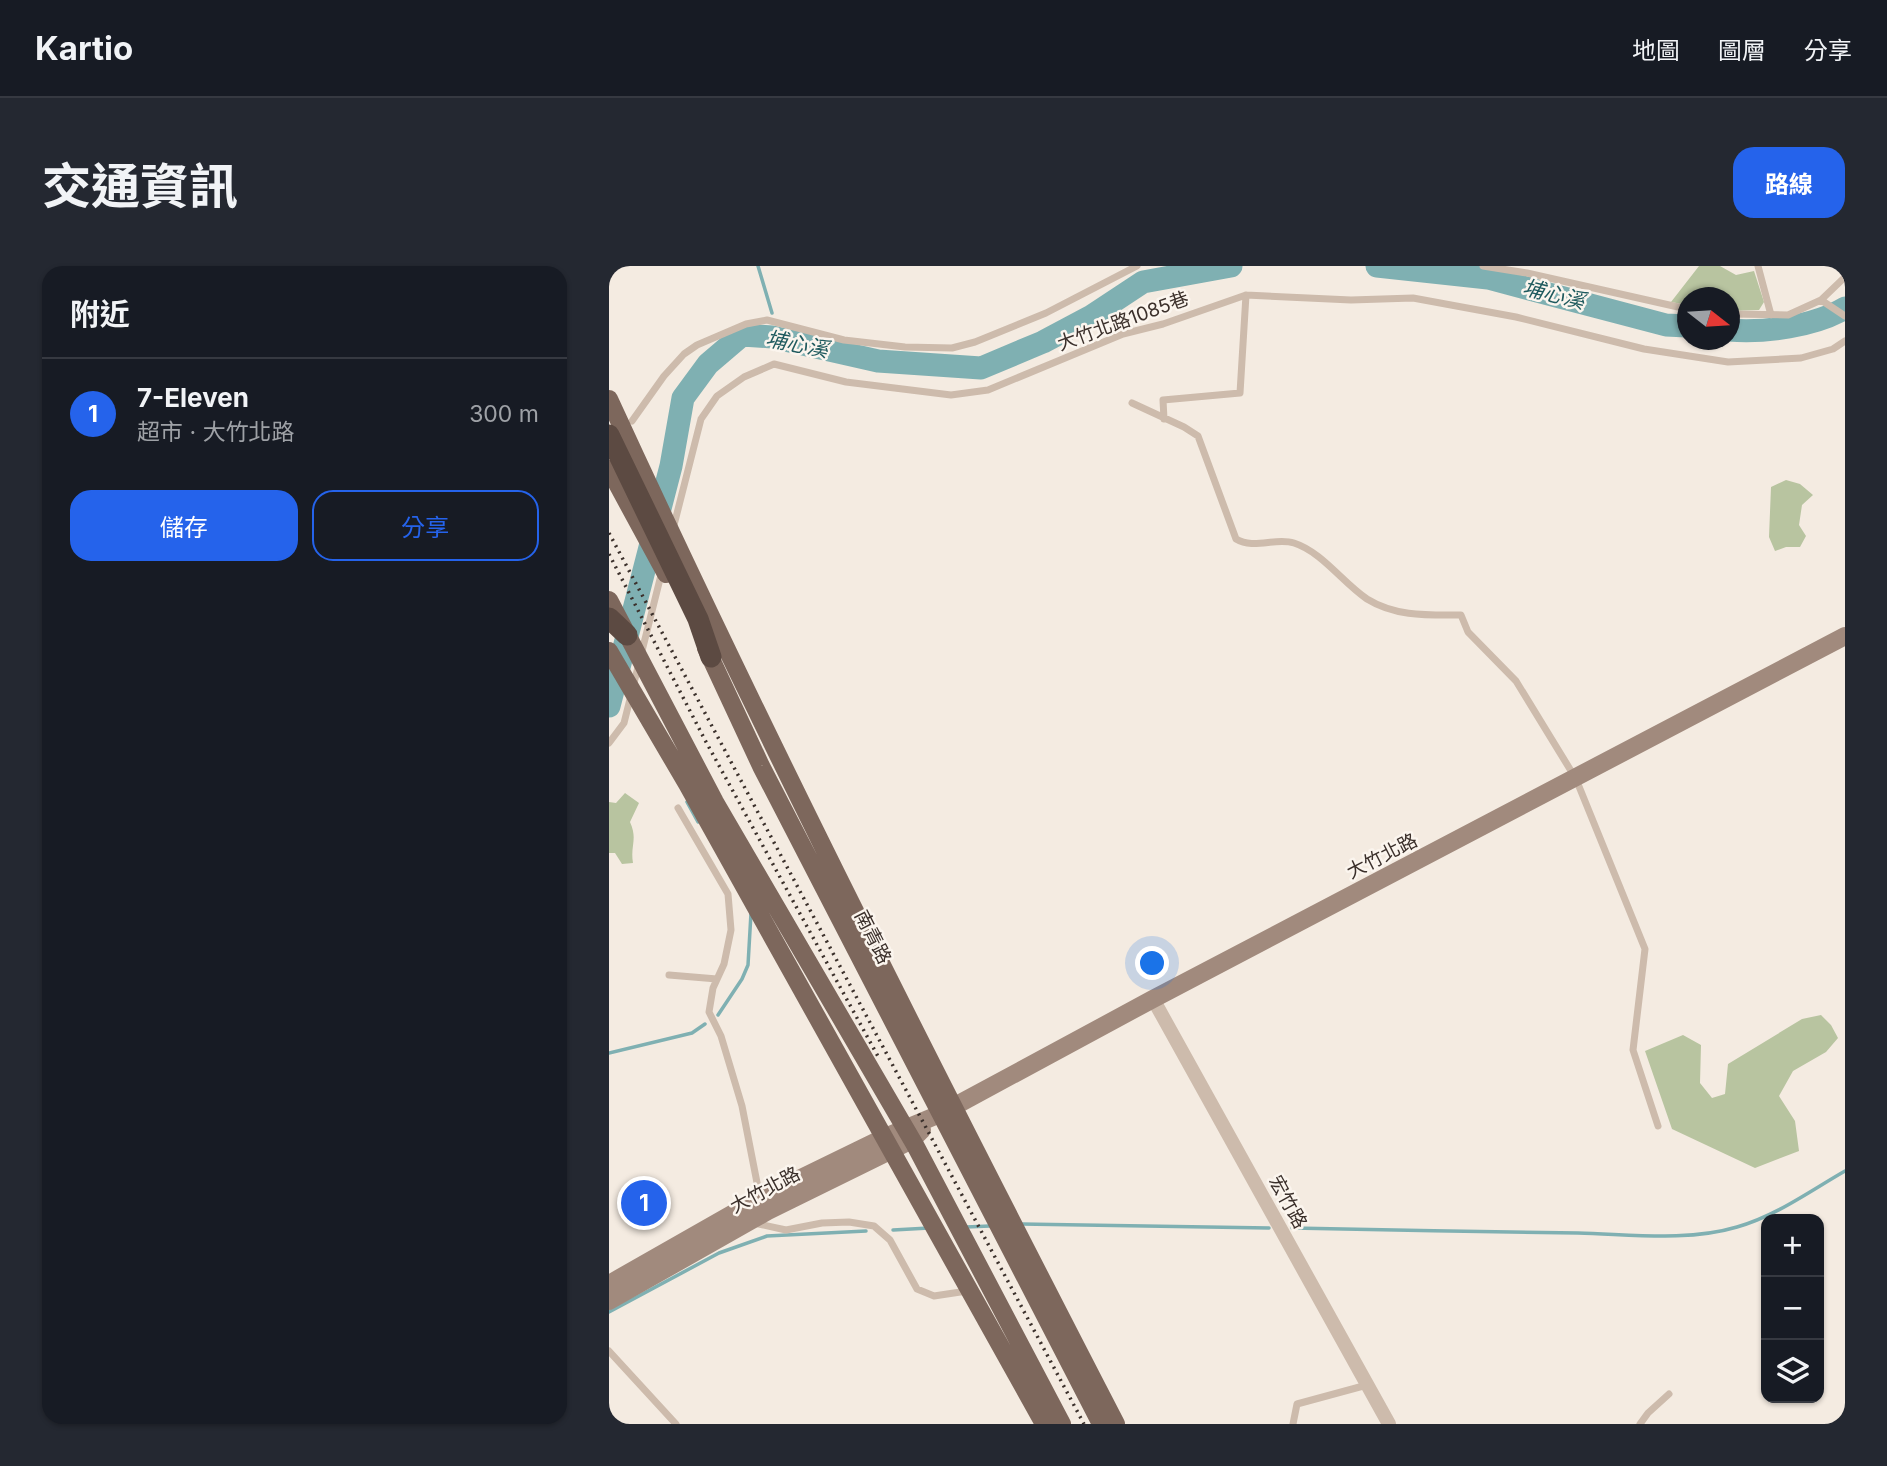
<!DOCTYPE html>
<html lang="zh-TW">
<meta charset="utf-8">
<style>
body{margin:0;font-family:Inter,"Noto Sans TC",sans-serif;background:#242831;color:#f1f3f6}
.controls{position:absolute;right:21px;bottom:21px;display:grid;overflow:hidden;border-radius:14px;box-shadow:0 2px 5px #0004}
.controls button{width:63px;height:63px;display:grid;place-items:center;padding:0;border:0;border-bottom:2px solid #363941;background:#171b24;color:#f1f3f6;font:35px sans-serif}
.compass{position:absolute;left:1068px;top:21px;width:63px;height:63px;border-radius:50%;background:#171b24;box-shadow:0 2px 5px #0004;rotate:107deg}
.you{position:absolute;left:544px;top:698px;width:24px;height:24px;margin:-18px;border:5px solid #fff;border-radius:50%;background:#1a73e8;box-shadow:0 0 0 10px #1a73e833}
.badge{display:grid;place-items:center;width:46px;height:46px;border-radius:50%;background:#2563eb;color:#fff;font-size:23px;font-weight:700}
.pin{position:absolute;translate:-50% -50%;border:4px solid #fff;box-shadow:0 2px 7px #0006}
.list{margin:0;padding:0;list-style:none}
h2{display:flex;justify-content:space-between;align-items:center;height:91px;margin:0;padding:0 28px;font-size:30px}
h2 small{font-size:23px;font-weight:400;color:#9ea1a6}
.list li{display:grid;grid-template-columns:46px 1fr auto;gap:21px;align-items:center;box-sizing:border-box;height:112px;padding:0 28px;border-top:2px solid #363941}
.list b{display:block;font-size:26px;white-space:nowrap}
.list p{margin:0;font-size:23px;white-space:nowrap;color:#9ea1a6}
.list em{font-size:23px;font-style:normal;color:#9ea1a6}
.actions{display:flex;gap:14px;padding:21px 28px}
.actions a{flex:1;padding:16px 0;border:2px solid #2563eb;border-radius:21px;text-align:center;font-size:24px;color:#2563eb}
.actions .main{background:#2563eb;color:#fff}
.icon{flex:none;width:38px;height:38px;fill:none;stroke:currentColor;stroke-width:2;stroke-linecap:round;stroke-linejoin:round}
.map{position:relative;flex:none;width:1236px;height:1158px;overflow:hidden;border-radius:21px}
header{display:flex;align-items:center;gap:42px;box-sizing:border-box;height:98px;padding:0 35px;background:#171b24;border-bottom:2px solid #363941}
header strong{font-size:33px}
nav{display:flex;gap:38px;margin-inline-start:auto;font-size:24px}
.intro{display:flex;align-items:center;justify-content:space-between;box-sizing:border-box;height:168px;padding:0 42px}
h1{margin:0;font-size:49px}
.button{padding:18px 32px;border-radius:21px;background:#2563eb;color:#fff;font-size:24px;font-weight:700}
main{display:flex;gap:42px;padding:0 42px}
aside{flex:1;background:#171b24;border-radius:21px;box-shadow:0 2px 5px #0004}
.map>svg:first-child{display:block}
.green{fill:#b8c4a0}
.lines{fill:none;stroke-linecap:round;stroke-linejoin:round}
.stream{stroke:#7fb0b2;stroke-width:3.5}
.river{stroke:#7fb0b2;stroke-width:23}
.lane{stroke:#cdbbac;stroke-width:7}
.street{stroke:#cdbbac;stroke-width:14}
.secondary{stroke:#a18a7d;stroke-width:18}
.primary{stroke:#7d675c;stroke-width:18}
.highway{stroke:#5c4a42;stroke-width:21}
.rail{stroke:#3b302b;stroke-width:3.5;stroke-dasharray:2 5;stroke-linecap:butt}
.labels{text-anchor:middle;dominant-baseline:central;stroke-width:5;stroke-linejoin:round;paint-order:stroke}
.street-label{font-size:19px;fill:#3b302b;stroke:#fbf5ee}
.water-label{font-size:21px;font-style:italic;fill:#1f5a5e;stroke:#fbf5ee}
</style>
<header>
<strong>Kartio</strong>
<nav><a>地圖</a><a>圖層</a><a>分享</a></nav>
</header>
<div class="intro"><h1>交通資訊</h1><a class="button">路線</a></div>
<main>
<aside>
<h2>附近<small></small></h2>
<ul class="list">
<li><span class="badge">1</span><div><b>7-Eleven</b><p>超市 · 大竹北路</p></div><em>300 m</em></li>
</ul>
<div class="actions"><a class="main">儲存</a><a>分享</a></div>
</aside>
<div class="map">
<svg width="1236" height="1158" viewBox="0 0 1236 1158">
<rect width="100%" height="100%" fill="#f4ebe1"/>
<path class="green" d="M 1090,0 L 1111,0 L 1127,9 L 1145,5 L 1155,36 L 1150,44 L 1121,45 L 1120,32 L 1078,32 L 1078,39 L 1062,36 Z
M 1177,214 L 1191,218 L 1204,229 L 1193,239 L 1190,259 L 1197,270 L 1191,281 L 1177,281 L 1166,285 L 1160,271 L 1162,221 Z
M 16,527 L 30,537 L 21,556 C 29,574 21,579 24,597 L 13,598 L 6,587 L 0,587 L 0,536 L 7,537 Z
M 1212,749 L 1222,759 L 1229,772 L 1217,786 L 1184,805 L 1170,830 L 1186,855 L 1190,885 L 1146,902 L 1063,863 L 1036,785 L 1074,769 L 1092,779 L 1091,817 L 1103,832 L 1116,828 L 1119,798 L 1193,753 Z"/>
<g class="lines">
<path class="stream" d="M 149,0 L 163,47
M 78,536 L 89,556
M 109,749 L 133,713 L 139,699 L 142,647
M 0,787 L 83,767 L 96,758
M 412,958 L 660,962
M 357,961 L 381,960
M 683,962 C 778,964 874,966 969,967 C 1020,968 1078,976 1128,961 C 1167,950 1201,925 1236,905
M 284,964 L 320,962
M 0,1046 L 110,987 L 158,970 L 257,965"/>
<path class="river" d="M 768,0 L 879,12 L 1057,59 L 1078,60
M 1120,64 C 1155,67 1206,60 1236,42
M 0,440 L 62,200 L 74,132 L 99,98 L 133,69 L 163,71 L 269,95 L 372,102 L 434,76 L 481,51 L 534,16 L 622,0"/>
<path class="lane" d="M 874,0 L 918,7 L 1078,43
M 1149,0 L 1162,49
M 1212,34 L 1236,50
M 1120,48 L 1179,49 L 1212,34 L 1236,11
M 523,137 L 575,161 L 589,170 L 627,273 C 645,284 666,271 685,277 C 713,286 734,317 758,333 C 787,351 820,349 852,349 L 859,366 L 907,415 L 967,513 L 1036,683 L 1024,784 L 1049,860
M 555,153 L 554,134 L 631,127 L 637,29
M 23,155 L 55,110 L 75,88 L 88,79 L 137,58 L 158,54 L 235,74 L 296,81 L 343,82 L 366,76 L 437,47 L 528,0
M 64,263 L 92,153 L 108,130 L 135,111 L 165,98 L 237,116 L 342,129 L 379,124 L 514,68 L 554,58 L 637,29 L 742,34 L 804,32 L 907,51 L 1035,83 L 1119,96 L 1192,92 L 1224,83 L 1236,75
M 0,477 L 15,457 L 53,305
M 69,542 L 119,628 L 122,664 L 115,698 L 104,722 L 100,746 L 112,770 L 133,840 L 151,932
M 60,709 L 108,713
M 145,957 L 177,964 L 213,957 L 240,956 L 265,960 L 281,974 L 308,1023 L 325,1030 L 358,1025
M 0,1085 L 67,1158
M 684,1158 L 688,1138 L 758,1119
M 1031,1158 L 1039,1147 L 1060,1128"/>
<path class="street" d="M 544,733 L 780,1158"/>
<path class="secondary" d="M 0,1018 L 151,932 L 276,871 L 331,848 L 544,733 L 1236,370
M 0,1035 L 159,945 L 283,884 L 303,874 L 313,864"/>
<path class="primary" d="M 0,133 C 159,479 332,819 507,1158
M 0,203 L 57,308
M 0,334 L 106,536 L 306,879 L 453,1158
M 97,382 L 152,500 L 492,1158
M 0,385 L 78,518 L 435,1158"/>
<path class="highway" d="M 0,169 L 89,353 L 102,391
M 0,352 L 18,369"/>
<path class="rail" d="M 0,267 L 475,1158
M 0,288 L 96,474 L 271,794"/>
</g>
<g class="labels">
<g class="street-label">
<text transform="translate(514 55) rotate(-20)">大竹北路1085巷</text>
<text transform="translate(773 590) rotate(-27)">大竹北路</text>
<text transform="translate(264 671) rotate(63)">南青路</text>
<text transform="translate(156 924) rotate(-28)">大竹北路</text>
<text transform="translate(679 936) rotate(61)">宏竹路</text>
</g>
<g class="water-label">
<text transform="translate(945 28) rotate(14)">埔心溪</text>
<text transform="translate(188 78) rotate(11)">埔心溪</text>
</g>
</g>
</svg>
<div class="controls">
<button>+</button>
<button>−</button>
<button><svg class="icon" aria-label="layers" viewBox="0 0 24 24"><path d="M12 4l9 5-9 5-9-5zM3 14l9 5 9-5"/></svg></button>
</div>
<svg class="compass" viewBox="-18 -18 36 36"><path d="M0-13l5 13h-10z" fill="#e53935"/><path d="M0 13l5-13h-10z" fill="#9ea1a6"/></svg>
<div class="you"></div>
<div class="pin badge" style="left:35px;top:937px">1</div>
</div>
</main>
